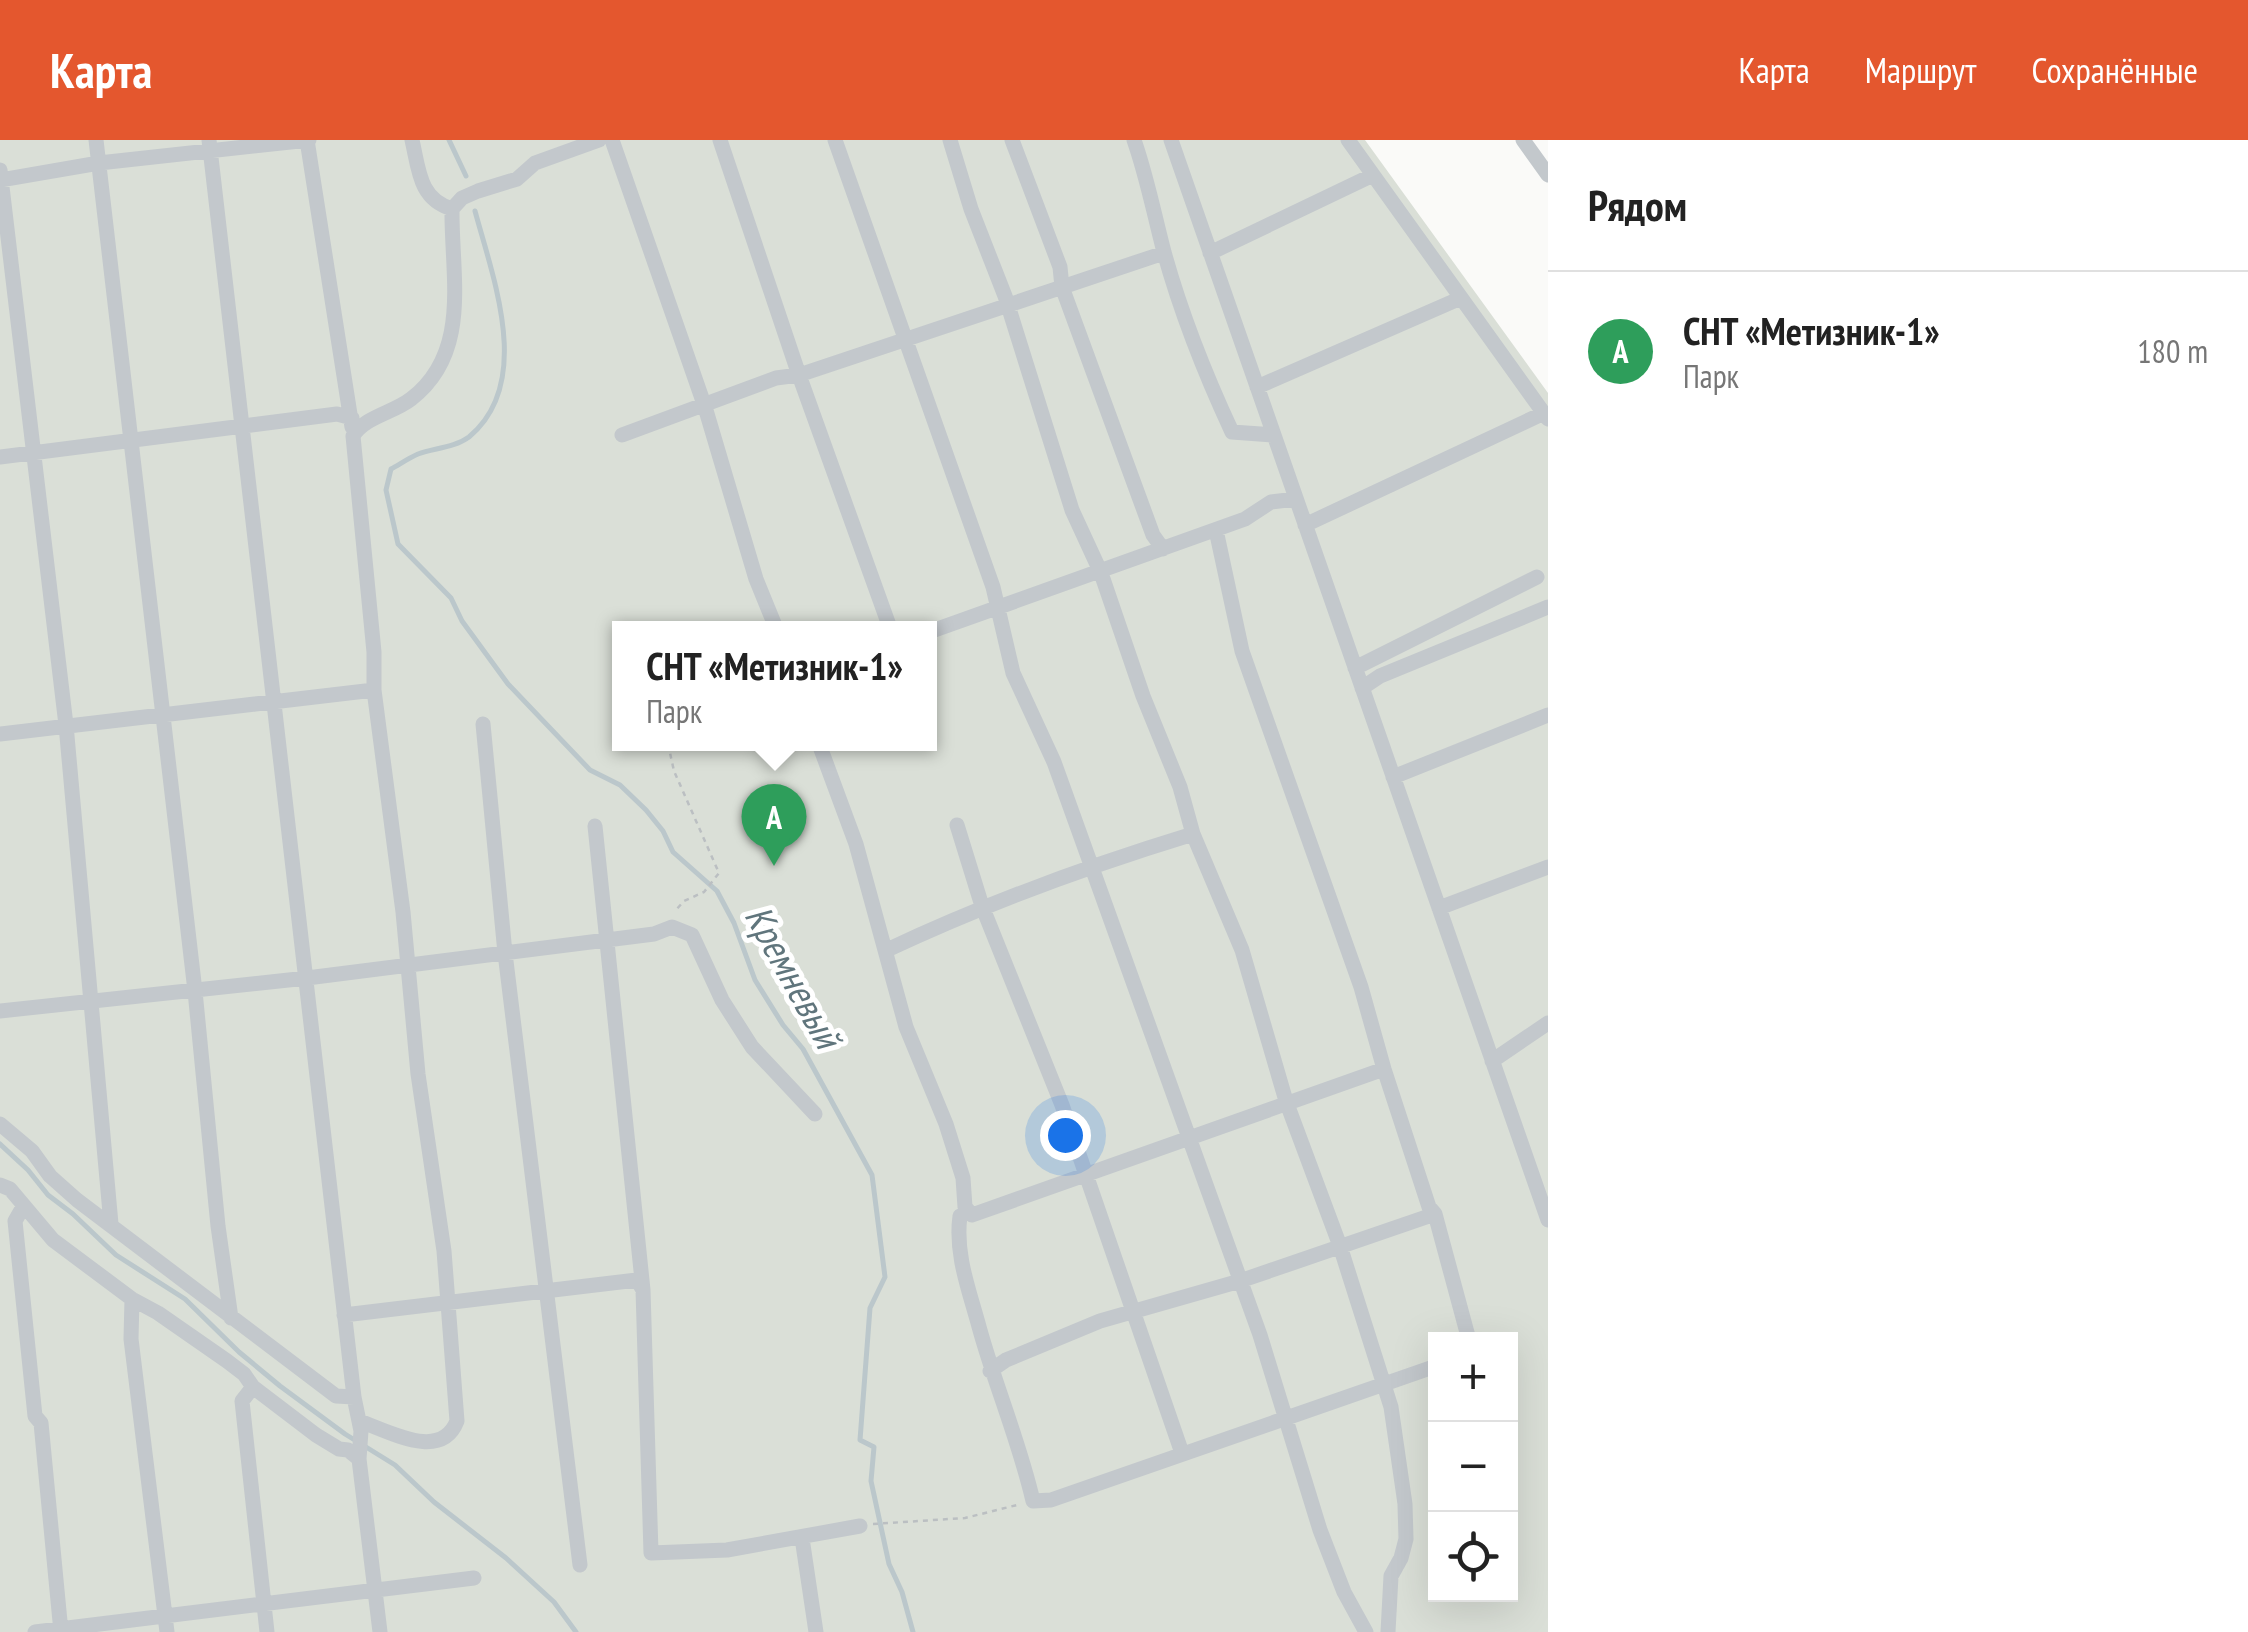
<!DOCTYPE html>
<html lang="ru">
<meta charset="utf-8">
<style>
body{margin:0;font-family:"PT Sans Narrow",sans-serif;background:#f2f2f2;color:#222}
.controls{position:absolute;right:30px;bottom:30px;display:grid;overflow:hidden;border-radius:0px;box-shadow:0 10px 40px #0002}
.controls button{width:90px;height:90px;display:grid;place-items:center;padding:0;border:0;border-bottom:2px solid #e0e0e0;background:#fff;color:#222;font:50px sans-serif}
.you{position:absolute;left:1065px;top:995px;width:35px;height:35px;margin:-25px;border:8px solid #fff;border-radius:50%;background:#1a73e8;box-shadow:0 0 0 15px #1a73e833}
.badge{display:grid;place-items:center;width:65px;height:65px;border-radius:50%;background:#e4572e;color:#fff;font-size:32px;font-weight:700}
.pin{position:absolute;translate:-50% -82px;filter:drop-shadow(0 2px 5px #0008)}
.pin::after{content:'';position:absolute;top:52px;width:35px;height:30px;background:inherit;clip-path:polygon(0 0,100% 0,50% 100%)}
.popup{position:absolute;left:612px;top:481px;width:325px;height:130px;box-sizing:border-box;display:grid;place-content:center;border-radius:0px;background:#fff;filter:drop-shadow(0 2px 8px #0005);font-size:32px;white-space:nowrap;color:#767676}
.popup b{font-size:38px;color:#222}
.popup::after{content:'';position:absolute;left:50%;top:100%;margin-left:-20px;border:20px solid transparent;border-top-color:#fff}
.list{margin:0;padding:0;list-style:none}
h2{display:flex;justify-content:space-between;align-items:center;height:130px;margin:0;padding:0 40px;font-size:42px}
h2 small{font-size:32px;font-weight:400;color:#767676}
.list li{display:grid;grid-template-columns:65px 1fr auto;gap:30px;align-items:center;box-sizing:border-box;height:160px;padding:0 40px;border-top:2px solid #e0e0e0}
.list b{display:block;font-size:38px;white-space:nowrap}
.list p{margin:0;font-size:32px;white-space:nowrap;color:#767676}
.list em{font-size:32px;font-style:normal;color:#767676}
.icon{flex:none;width:55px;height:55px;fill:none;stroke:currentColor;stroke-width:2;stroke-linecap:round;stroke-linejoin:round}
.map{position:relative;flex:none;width:1548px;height:1492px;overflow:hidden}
header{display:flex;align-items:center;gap:60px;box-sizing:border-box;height:140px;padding:0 50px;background:#e4572e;color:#fff}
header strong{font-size:48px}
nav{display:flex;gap:55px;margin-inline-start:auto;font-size:35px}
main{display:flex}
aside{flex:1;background:#fff}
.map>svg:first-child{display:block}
.green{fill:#dadfd7;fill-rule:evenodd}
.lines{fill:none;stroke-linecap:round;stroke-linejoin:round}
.stream{stroke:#bbc7cb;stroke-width:5}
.path{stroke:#bbbfc2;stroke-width:2.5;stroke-dasharray:5 5;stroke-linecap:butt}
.minor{stroke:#c3c8cc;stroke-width:15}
.labels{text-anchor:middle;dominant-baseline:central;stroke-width:10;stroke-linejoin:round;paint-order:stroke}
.water-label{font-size:38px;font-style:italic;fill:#60757c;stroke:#fff}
</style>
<header>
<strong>Карта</strong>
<nav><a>Карта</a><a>Маршрут</a><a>Сохранённые</a></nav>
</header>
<main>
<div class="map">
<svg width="1548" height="1492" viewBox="0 0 1548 1492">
<rect width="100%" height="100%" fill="#fafaf8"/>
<path class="green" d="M 0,0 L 1365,0 L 1548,253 L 1548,1492 L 0,1492 ZM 619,488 L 929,488 L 929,604 L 619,604 ZM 1436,1200 L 1510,1200 L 1510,1454 L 1436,1454 Z"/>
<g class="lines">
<path class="stream" d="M 449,0 L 466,36
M 475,71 C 493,138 534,243 469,297 C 454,308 434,308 418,314 C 409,318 400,324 391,329 L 386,350 L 398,404 L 451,458 L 462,481 L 508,544 L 590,630 L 620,645 L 646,670 L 663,691 L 673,712 L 717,751 L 734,783 L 755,840 L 783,885 L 803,909 L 872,1035 L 885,1137 L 870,1168 L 860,1300 L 874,1307 L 871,1341 L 889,1424 L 902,1452 L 913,1492
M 0,1004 L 28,1030 L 48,1055 L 73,1074 L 116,1115 L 185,1159 L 239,1212 L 280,1246 L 345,1294 L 395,1325 L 434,1362 L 506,1418 L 554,1462 L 576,1492"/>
<path class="path" d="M 668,604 L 674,631 L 719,733 L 704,752 L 684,761 L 675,771
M 873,1384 L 965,1378 L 1017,1365"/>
<path class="minor" d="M 96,0 L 195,851 L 218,1086 L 231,1178
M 209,0 L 354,1257 L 361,1291 L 359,1319 L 380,1492
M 307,0 L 352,287
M 412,0 C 419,30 419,59 452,69
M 612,0 L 705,267 L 756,439 L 776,488
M 720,0 L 799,235 L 890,488
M 835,0 L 993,447 L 1013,533 L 1054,622 L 1260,1195 L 1320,1390 L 1344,1452 L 1366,1492
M 950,0 L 971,69 L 1005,156 L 1072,370 L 1101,433 L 1143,556 L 1180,647 L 1193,694 L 1242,810 L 1286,961 L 1340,1106 L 1391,1267 L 1405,1364 L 1406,1399 L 1401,1418 L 1391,1436 L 1388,1492
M 1012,0 L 1060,127 L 1062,147 L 1153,395 L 1163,409
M 1134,0 C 1147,37 1154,74 1164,112 C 1181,173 1205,234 1232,292 L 1274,295
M 1171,0 L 1548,1080
M 1348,0 L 1548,279
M 1523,0 L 1548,35
M 0,30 L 66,585 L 111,1084
M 0,40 L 99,23 L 309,0
M 1210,113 L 1373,35
M 1257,247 L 1461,158
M 622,295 L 776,238 L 799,235 L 1164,113
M 0,317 L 337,274 L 352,278
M 1305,385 L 1544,273
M 1216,390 L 1242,511 L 1361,847 L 1384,929 L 1429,1067 L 1435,1074 L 1469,1200
M 929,492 L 1245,379 L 1271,362 L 1296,359
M 1355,528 L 1537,437
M 1362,548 L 1380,536 L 1548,467
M 483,584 L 505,813 L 580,1425
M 0,594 L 374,550 L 374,512 L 353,296 C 364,277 393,273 411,259 C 472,212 451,135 452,69 L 462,58 L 478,51 L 517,39 L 535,23 L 599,0
M 819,604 L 856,704 L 906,887 L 946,984 L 963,1038 L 965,1067 L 972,1075 L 1384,929
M 1393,637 L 1548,575
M 957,685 L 982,766 L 1062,965 L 1182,1313
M 595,686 L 643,1150
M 1439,768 L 1548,727
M 887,810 C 989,762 1085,727 1193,694
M 0,871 L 307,838 L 654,794 L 672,787 L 692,795 L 722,860 L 752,907 L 815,974
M 1492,921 L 1548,883
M 0,984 L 32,1011 L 50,1036 L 77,1060 L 336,1256 L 354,1257
M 0,1045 L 10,1049 L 53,1100 L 132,1159 L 158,1173 L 227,1221 L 244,1234 L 253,1247 L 316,1295 L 339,1309 L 348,1310 L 359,1319
M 23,1067 L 15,1081 L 35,1276 L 41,1283 L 61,1492
M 960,1076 C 955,1113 968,1147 978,1183 C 994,1243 1019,1300 1033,1361 L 1051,1360 L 1436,1226
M 132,1159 L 131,1199 L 167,1492
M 344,1175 L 637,1140 L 643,1150 L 651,1413 L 727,1410 L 860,1386
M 990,1231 L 1006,1220 L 1100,1181 L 1240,1141 L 1435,1074
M 253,1247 L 242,1261 L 267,1492
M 359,1281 C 389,1291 441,1322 457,1281 L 444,1111 L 418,934 L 403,772 L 374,550
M 802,1398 L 816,1492
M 35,1492 L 474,1438"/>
</g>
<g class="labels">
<g class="water-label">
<text transform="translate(794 836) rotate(61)">Кремневый</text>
</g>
</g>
</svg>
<div class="controls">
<button>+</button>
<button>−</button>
<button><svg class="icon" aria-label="locate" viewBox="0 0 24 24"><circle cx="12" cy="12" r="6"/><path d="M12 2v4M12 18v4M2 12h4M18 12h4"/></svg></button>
</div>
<div class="you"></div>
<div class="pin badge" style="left:774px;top:726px;background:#2e9e5b">A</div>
<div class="popup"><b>СНТ «Метизник-1»</b>Парк</div>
</div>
<aside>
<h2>Рядом<small></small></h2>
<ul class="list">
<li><span class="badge" style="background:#2e9e5b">A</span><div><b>СНТ «Метизник-1»</b><p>Парк</p></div><em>180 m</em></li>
</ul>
</aside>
</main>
